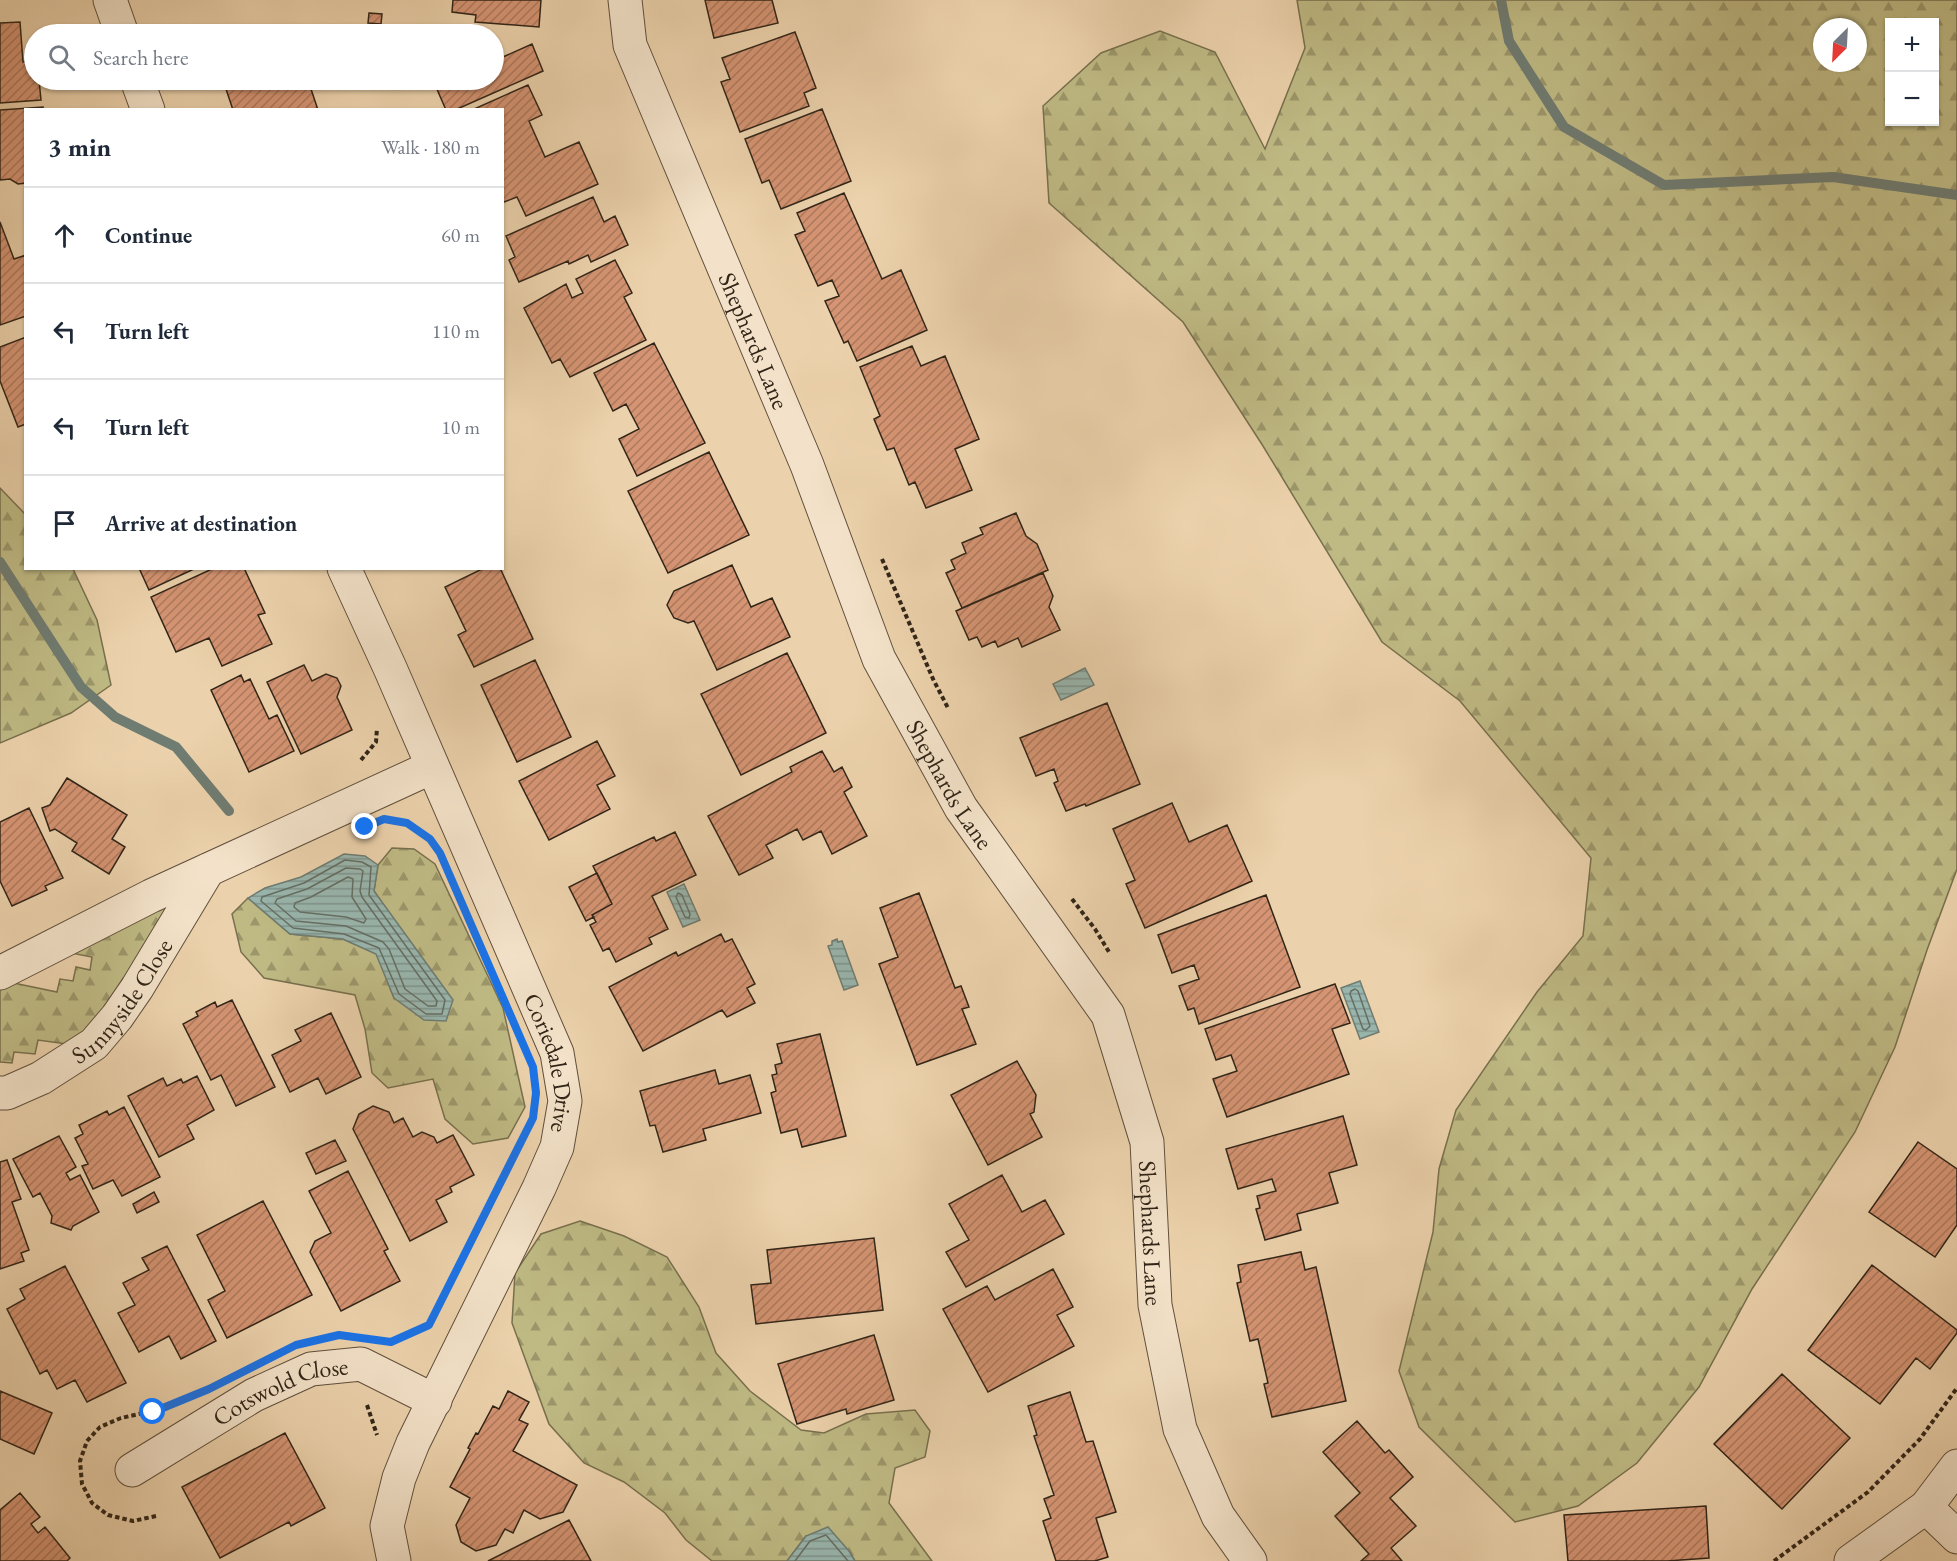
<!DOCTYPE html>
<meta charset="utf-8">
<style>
body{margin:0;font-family:"EB Garamond",serif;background:#f6f6f7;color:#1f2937}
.controls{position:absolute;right:18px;top:18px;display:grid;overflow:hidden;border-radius:0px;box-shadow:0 2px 4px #0004}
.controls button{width:54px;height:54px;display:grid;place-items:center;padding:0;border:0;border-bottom:2px solid #e0e1e3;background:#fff;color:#1f2937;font:30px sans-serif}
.compass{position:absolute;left:1813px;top:18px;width:54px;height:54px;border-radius:50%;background:#fff;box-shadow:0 2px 4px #0004;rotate:204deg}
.stop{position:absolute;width:18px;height:18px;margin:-14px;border:4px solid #1a73e8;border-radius:50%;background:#fff}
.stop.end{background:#1a73e8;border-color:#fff;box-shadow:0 2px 6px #0008}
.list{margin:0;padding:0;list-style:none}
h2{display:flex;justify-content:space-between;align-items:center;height:78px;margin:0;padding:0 24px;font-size:26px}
h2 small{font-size:20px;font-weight:400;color:#747a83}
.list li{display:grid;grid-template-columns:39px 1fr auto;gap:18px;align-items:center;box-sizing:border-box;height:96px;padding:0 24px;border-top:2px solid #e0e1e3}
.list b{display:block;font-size:22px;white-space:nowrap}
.list em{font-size:20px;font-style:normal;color:#747a83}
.icon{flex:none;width:33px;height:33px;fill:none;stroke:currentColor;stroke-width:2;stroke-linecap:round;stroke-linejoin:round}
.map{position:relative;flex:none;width:1957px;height:1561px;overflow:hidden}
.search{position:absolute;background:#fff;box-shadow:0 2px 4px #0004;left:24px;top:24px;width:480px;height:66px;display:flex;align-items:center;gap:15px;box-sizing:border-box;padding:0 21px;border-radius:33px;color:#747a83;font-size:22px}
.panel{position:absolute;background:#fff;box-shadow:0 2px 4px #0004;left:24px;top:108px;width:480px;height:462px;border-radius:0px}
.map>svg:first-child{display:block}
.forest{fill:url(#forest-firs);stroke:#78704e;stroke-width:1.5;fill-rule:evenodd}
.water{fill:url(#water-rules);stroke:#6f7c72;stroke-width:1.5}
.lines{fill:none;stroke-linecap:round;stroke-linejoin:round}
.shore{stroke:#656e63;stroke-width:1.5}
.stream{stroke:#6f7c72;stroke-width:10}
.building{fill:url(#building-hatch);stroke:#312518;stroke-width:1.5}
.minor-casing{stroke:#60503d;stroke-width:35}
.path{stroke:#312518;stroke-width:4;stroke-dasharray:4.5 3;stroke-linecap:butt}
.minor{stroke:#f3e2c9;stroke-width:33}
.route{stroke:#1a73e8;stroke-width:8}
.labels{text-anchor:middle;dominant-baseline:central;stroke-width:4.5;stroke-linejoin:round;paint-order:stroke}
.street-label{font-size:24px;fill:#312518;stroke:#f3e2c9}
</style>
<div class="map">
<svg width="1957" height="1561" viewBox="0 0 1957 1561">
<defs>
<pattern id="forest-firs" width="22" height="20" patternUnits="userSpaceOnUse" patternTransform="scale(1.5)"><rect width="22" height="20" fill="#bfba84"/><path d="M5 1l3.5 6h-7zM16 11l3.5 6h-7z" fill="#9c976b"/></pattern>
<pattern id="water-rules" width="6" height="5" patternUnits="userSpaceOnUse" patternTransform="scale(1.5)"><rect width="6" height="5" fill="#99b6ae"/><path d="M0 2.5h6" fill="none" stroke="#7d948d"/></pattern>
<pattern id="building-hatch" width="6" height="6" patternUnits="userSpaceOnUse" patternTransform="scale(1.5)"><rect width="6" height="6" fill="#d59473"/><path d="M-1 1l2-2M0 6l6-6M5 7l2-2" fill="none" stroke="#ad795d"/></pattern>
</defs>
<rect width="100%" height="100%" fill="#ecd2ac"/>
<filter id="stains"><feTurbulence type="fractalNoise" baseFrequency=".00333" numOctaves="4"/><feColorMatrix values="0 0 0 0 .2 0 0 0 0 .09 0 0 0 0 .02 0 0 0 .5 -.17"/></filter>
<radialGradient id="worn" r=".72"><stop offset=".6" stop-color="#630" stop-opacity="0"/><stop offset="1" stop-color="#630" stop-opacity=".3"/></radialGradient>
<path class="forest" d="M 1297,0 L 1957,0 L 1957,869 L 1927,950 L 1895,1047 L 1855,1132 L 1752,1289 L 1699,1387 L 1637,1463 L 1578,1506 L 1515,1522 L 1419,1427 L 1399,1371 L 1433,1232 L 1439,1169 L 1456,1110 L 1537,992 L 1583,936 L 1591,858 L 1460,701 L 1382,642 L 1263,446 L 1183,322 L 1049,203 L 1043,106 L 1101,53 L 1160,31 L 1215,52 L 1265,149 L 1305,48 ZM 1890,22 L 1934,22 L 1934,122 L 1890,122 ZM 1822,27 L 1858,27 L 1858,63 L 1822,63 Z
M 0,488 L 25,514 L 26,568 L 73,569 L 97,620 L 111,685 L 71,713 L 0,743 Z
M 392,848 L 414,849 L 435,864 L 503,1008 L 525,1107 L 508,1138 L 473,1144 L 445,1119 L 433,1079 L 388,1088 L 372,1073 L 365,1029 L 355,995 L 264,978 L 241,952 L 232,914 L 248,898 L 290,934 L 343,939 L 377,954 L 394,998 L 406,938 L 374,891 L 378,865 Z
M 178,897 L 120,995 L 74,1045 L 38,1040 L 35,1054 L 14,1052 L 12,1063 L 0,1062 L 0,987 L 9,982 L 57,992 L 60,979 L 73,981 L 76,967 L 90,970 L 92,957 L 66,952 Z
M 580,1221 L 624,1236 L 667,1257 L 699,1307 L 716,1353 L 750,1391 L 801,1430 L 824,1433 L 866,1414 L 915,1410 L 930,1431 L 925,1457 L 895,1468 L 889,1503 L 932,1561 L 855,1561 L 849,1551 L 806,1536 L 787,1561 L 712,1561 L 686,1540 L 665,1513 L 624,1482 L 584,1463 L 549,1424 L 512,1323 L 515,1273 L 541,1234 Z"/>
<path class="water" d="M 1085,668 L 1094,685 L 1061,700 L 1053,684 Z
M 344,854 L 365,856 L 378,865 L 374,891 L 453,1000 L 446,1021 L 424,1020 L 394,998 L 376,954 L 343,939 L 290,934 L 248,898 L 265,888 L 301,877 Z
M 684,884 L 700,920 L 683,927 L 667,892 Z
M 837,939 L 838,942 L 842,941 L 858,985 L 844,990 L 828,946 L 832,945 L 832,941 Z
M 1360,981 L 1379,1032 L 1360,1039 L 1341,988 Z
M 828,1527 L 849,1551 L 855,1561 L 787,1561 L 806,1536 Z"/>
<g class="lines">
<path class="shore" d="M 345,860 L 362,862 L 371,867 L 369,895 L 445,1000 L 442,1014 L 426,1014 L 399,994 L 379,948 L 344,934 L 293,928 L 261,901 L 262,897 L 304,883 Z
M 346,868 L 360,869 L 363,871 L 360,891 L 362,897 L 437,1001 L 436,1006 L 428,1006 L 405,989 L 389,949 L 383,942 L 346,926 L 296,921 L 275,903 L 277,899 L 307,889 Z
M 348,877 L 353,879 L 352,897 L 366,919 L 364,923 L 346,917 L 300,912 L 294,907 L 295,903 L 311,897 Z
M 678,893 L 682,895 L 690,914 L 689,918 L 685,917 L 676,897 Z
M 1355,989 L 1358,991 L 1370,1026 L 1366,1030 L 1363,1029 L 1350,994 L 1351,991 Z
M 795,1561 L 810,1541 L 826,1535 L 848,1561"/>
<path class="stream" d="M 1501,0 L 1509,41 L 1564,127 L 1664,185 L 1833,177 L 1957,195
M 0,562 L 81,687 L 115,717 L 176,747 L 229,811"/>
</g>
<path class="building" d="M 453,0 L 541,0 L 539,27 L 475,22 L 476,15 L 452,12 Z
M 705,0 L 772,0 L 778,23 L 714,38 Z
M 369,13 L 382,14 L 381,24 L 368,23 Z
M 20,22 L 23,62 L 34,61 L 34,80 L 39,80 L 41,100 L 0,103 L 0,23 Z
M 795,32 L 816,88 L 804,93 L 809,106 L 740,132 L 721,82 L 730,79 L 722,58 Z
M 496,42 L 503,57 L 532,44 L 543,71 L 455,110 L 446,110 L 433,80 L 494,80 L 494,43 Z
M 223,80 L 308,80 L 318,110 L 233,110 Z
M 528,85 L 542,115 L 529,121 L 545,157 L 579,142 L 598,184 L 526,216 L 517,197 L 504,202 L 502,198 L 502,110 L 472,110 Z
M 43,107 L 43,110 L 26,110 L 26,183 L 18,184 L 10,179 L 0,180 L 0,110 Z
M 822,109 L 851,181 L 781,209 L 769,180 L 762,183 L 745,139 Z
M 844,193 L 882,279 L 901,270 L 927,330 L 857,361 L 848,341 L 844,343 L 825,301 L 839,296 L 832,280 L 818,286 L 795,235 L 805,231 L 797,213 Z
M 593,197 L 604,222 L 615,216 L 628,245 L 591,262 L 588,255 L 569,264 L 568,261 L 519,282 L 509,260 L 515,257 L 506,236 Z
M 0,222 L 14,259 L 26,255 L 26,316 L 0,325 Z
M 615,260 L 632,293 L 624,297 L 646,340 L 570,377 L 560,359 L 552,363 L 524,308 L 566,284 L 572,298 L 583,293 L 576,279 Z
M 26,337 L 26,424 L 18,427 L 0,381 L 0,347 Z
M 654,343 L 705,443 L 637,476 L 619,439 L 639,429 L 626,404 L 613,411 L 594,373 Z
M 912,346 L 921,366 L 945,356 L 979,439 L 955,449 L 972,490 L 926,508 L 915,482 L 909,485 L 894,448 L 887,450 L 874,419 L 880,416 L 860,367 Z
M 709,452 L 749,535 L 668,573 L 628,491 Z
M 1016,513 L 1026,536 L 1037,544 L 1048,570 L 962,608 L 946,573 L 955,569 L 951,560 L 966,553 L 962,543 L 983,534 L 980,528 Z
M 732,565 L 751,607 L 772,598 L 790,637 L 717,670 L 694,621 L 688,623 L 674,618 L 667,605 L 674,591 Z
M 139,568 L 196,568 L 149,590 Z
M 214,568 L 244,568 L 265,613 L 258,615 L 272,644 L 222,666 L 209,638 L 176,652 L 151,597 Z
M 484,568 L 500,568 L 533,639 L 474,667 L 458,635 L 466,631 L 445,587 Z
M 1043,573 L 1053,596 L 1049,607 L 1060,630 L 1022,647 L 1018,638 L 998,647 L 995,641 L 982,647 L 977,637 L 969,640 L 956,611 Z
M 787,653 L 826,733 L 741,775 L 701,694 Z
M 535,660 L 571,737 L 517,762 L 481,685 Z
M 304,665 L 312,681 L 326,674 L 337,678 L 341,686 L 337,697 L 352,730 L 301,754 L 267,682 Z
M 241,675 L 244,682 L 250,679 L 269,719 L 277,715 L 294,751 L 249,772 L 211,690 Z
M 1107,703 L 1140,784 L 1086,806 L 1085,804 L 1066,811 L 1054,783 L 1058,781 L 1054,769 L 1036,776 L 1020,738 Z
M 597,741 L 615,776 L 597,785 L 610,809 L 549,840 L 519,781 Z
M 822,751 L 834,772 L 842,767 L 852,787 L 844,792 L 867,836 L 832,854 L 821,831 L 803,840 L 797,829 L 766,845 L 773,858 L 739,875 L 708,816 L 792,772 L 790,767 Z
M 67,778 L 127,815 L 112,839 L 125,847 L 109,874 L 72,851 L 77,843 L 55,829 L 50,831 L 42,808 L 50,805 Z
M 1172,803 L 1189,842 L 1227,825 L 1252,881 L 1145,928 L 1126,884 L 1135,880 L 1113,829 Z
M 29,808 L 63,878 L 45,886 L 47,890 L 12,906 L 0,881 L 0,822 Z
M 675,832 L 696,875 L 652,896 L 668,929 L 649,938 L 652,944 L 616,962 L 609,948 L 603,951 L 590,925 L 596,922 L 592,915 L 612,904 L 593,866 L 654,837 L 656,841 Z
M 597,873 L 612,904 L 592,915 L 594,917 L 586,921 L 569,887 Z
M 919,893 L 955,988 L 961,986 L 969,1007 L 962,1009 L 976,1044 L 917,1065 L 879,964 L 898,957 L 880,908 Z
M 1266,895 L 1300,987 L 1199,1024 L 1194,1008 L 1188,1010 L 1179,986 L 1199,979 L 1194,965 L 1172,973 L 1158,935 Z
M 721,934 L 725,942 L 732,939 L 755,984 L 747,988 L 755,1003 L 727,1017 L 722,1010 L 643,1051 L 609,987 L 676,952 L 678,956 Z
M 1335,984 L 1350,1023 L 1332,1029 L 1349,1074 L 1227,1117 L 1213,1079 L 1237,1071 L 1231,1055 L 1216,1060 L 1205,1029 Z
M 232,1000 L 275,1087 L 236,1106 L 221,1075 L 211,1080 L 183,1024 L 198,1016 L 196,1012 L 215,1002 L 217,1007 Z
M 331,1013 L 361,1077 L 326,1094 L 318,1078 L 290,1092 L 272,1055 L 301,1041 L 295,1030 Z
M 820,1034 L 846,1136 L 802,1147 L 797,1129 L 781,1133 L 771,1093 L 776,1091 L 772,1075 L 777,1074 L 775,1065 L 782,1063 L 777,1044 Z
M 1017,1061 L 1036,1095 L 1034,1112 L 1030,1114 L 1042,1137 L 988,1165 L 951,1095 Z
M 715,1070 L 719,1084 L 750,1075 L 761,1113 L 703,1129 L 706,1140 L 663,1152 L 655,1125 L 650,1126 L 640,1091 Z
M 197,1076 L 214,1110 L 187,1125 L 194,1139 L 159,1157 L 128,1096 L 163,1078 L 167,1086 L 181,1079 L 183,1083 Z
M 373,1106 L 389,1112 L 394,1123 L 403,1118 L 413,1137 L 422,1132 L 434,1137 L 437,1143 L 453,1135 L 474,1175 L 450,1187 L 452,1192 L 436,1200 L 447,1222 L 410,1241 L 353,1129 L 359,1114 Z
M 124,1107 L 160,1177 L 122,1196 L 113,1180 L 93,1189 L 82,1166 L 88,1164 L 75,1138 L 83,1134 L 79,1125 L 107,1111 L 109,1115 Z
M 1343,1116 L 1357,1165 L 1329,1173 L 1338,1203 L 1297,1214 L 1301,1230 L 1265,1240 L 1256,1209 L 1260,1208 L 1257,1196 L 1276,1191 L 1272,1179 L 1238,1189 L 1226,1149 Z
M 59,1136 L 76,1167 L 66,1173 L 70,1180 L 80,1175 L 99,1212 L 73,1226 L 71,1230 L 51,1223 L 52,1216 L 40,1193 L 33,1197 L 13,1159 Z
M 335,1140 L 346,1161 L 316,1174 L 306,1153 Z
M 1918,1142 L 1957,1169 L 1957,1225 L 1935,1257 L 1869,1212 Z
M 7,1160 L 21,1199 L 12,1202 L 29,1250 L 21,1253 L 24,1261 L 0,1269 L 0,1162 Z
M 348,1171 L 388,1249 L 384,1251 L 400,1281 L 341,1311 L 310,1252 L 315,1241 L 331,1233 L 309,1191 Z
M 1002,1175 L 1022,1212 L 1045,1200 L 1064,1234 L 966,1287 L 946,1252 L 969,1240 L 949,1204 Z
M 154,1192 L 159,1202 L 137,1213 L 133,1204 Z
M 263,1201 L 312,1295 L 227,1338 L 208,1300 L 225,1291 L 197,1235 Z
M 874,1238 L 883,1310 L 756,1324 L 751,1285 L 771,1283 L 767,1250 Z
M 167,1246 L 216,1341 L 181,1359 L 169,1336 L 139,1352 L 118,1313 L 135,1305 L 123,1283 L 149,1270 L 142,1258 Z
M 1301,1252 L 1305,1270 L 1316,1267 L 1346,1401 L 1272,1417 L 1264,1384 L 1268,1383 L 1258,1339 L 1250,1341 L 1237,1283 L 1241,1282 L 1238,1265 Z
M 1872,1265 L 1957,1330 L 1957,1333 L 1930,1369 L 1916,1358 L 1880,1404 L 1808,1350 Z
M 65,1266 L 126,1383 L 87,1402 L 75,1380 L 57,1389 L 47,1370 L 40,1374 L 7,1309 L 25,1299 L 20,1289 Z
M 1053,1269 L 1073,1307 L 1057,1315 L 1074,1346 L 988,1392 L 943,1309 L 987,1286 L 995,1300 Z
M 874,1335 L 894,1400 L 847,1414 L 846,1409 L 797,1424 L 778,1364 Z
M 1782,1374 L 1850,1438 L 1782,1509 L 1714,1444 Z
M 0,1391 L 52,1413 L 34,1454 L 0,1439 Z
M 508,1391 L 529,1402 L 519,1420 L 528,1424 L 513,1451 L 577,1485 L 563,1512 L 540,1519 L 524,1510 L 513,1533 L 505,1529 L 496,1545 L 476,1551 L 461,1542 L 456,1525 L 470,1498 L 450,1487 L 470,1449 L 468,1448 L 476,1433 L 478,1434 L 493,1406 L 499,1409 Z
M 1070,1392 L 1086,1442 L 1093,1441 L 1116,1512 L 1096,1518 L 1108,1557 L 1095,1561 L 1056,1561 L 1043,1521 L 1051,1518 L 1044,1499 L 1054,1495 L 1034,1436 L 1037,1435 L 1028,1406 Z
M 1357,1421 L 1385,1453 L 1389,1450 L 1413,1477 L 1390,1498 L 1416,1526 L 1391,1548 L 1402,1561 L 1361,1561 L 1369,1554 L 1335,1516 L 1360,1493 L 1323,1452 Z
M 285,1433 L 325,1508 L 291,1526 L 289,1522 L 220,1558 L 182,1487 Z
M 20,1493 L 40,1517 L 31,1524 L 38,1533 L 45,1527 L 70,1558 L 67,1561 L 0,1561 L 0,1510 Z
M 1706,1506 L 1709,1558 L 1667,1561 L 1568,1561 L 1564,1515 Z
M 569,1520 L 591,1561 L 488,1561 Z"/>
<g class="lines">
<g class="minor-casing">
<g id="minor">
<path d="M 110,0 L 122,34"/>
<path id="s1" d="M 625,0 L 630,45 L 807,465 L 879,659 L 961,808 L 1108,1015 L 1147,1142 L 1155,1305 L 1180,1429 L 1218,1516 L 1250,1561"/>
<path d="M 137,80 L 148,110"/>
<path id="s2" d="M 344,568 L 390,668 L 557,1053 L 565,1101 L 557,1147 L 539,1188 L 413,1443 L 399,1478 L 387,1526 L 394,1561"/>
<path d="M 0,973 L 151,896 L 432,767"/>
<path id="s3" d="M 0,1093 L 7,1093 L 41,1078 L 94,1044 L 117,1017 L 137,988 L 208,870"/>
<path id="s4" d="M 132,1470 L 254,1395 L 311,1369 L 361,1364 L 435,1401"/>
<path d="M 1926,1507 L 1957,1537"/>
<path d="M 1851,1561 L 1926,1507 L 1957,1466"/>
</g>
</g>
<path class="path" d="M 882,559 L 933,679 L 948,708
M 361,760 L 376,742 L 377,728
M 398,822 L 407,823 L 423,834
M 1072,899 L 1095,929 L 1109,952
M 392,1342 L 429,1325 L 483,1217
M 367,1405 L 377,1435
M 156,1516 L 133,1521 L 108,1515 L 92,1503 L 82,1484 L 80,1461 L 87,1441 L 100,1427 L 121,1418 L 161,1409
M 1774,1561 L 1868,1492 L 1920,1439 L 1957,1388"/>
<use href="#minor" class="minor"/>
</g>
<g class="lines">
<path class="route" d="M 153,1412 L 209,1389 L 296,1345 L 339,1335 L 391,1342 L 429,1325 L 533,1118 L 536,1093 L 533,1067 L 440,853 L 430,839 L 407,823 L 384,819 L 365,827"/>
</g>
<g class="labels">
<g class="street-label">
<text stroke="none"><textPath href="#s1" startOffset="366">Shephards Lane</textPath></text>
<text stroke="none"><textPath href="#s1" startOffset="852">Shephards Lane</textPath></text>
<text stroke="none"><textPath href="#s3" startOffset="158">Sunnyside Close</textPath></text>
<text stroke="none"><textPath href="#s2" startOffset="538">Coriedale Drive</textPath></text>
<text stroke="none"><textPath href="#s1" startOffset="1356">Shephards Lane</textPath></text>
<text stroke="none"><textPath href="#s4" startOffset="170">Cotswold Close</textPath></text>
</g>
</g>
<rect width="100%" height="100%" filter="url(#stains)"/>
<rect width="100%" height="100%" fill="url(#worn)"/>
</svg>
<div class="controls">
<button>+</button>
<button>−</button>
</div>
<svg class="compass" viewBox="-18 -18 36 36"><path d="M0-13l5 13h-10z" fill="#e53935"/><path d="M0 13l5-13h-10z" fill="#747a83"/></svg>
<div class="stop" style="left:153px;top:1412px"></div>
<div class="stop end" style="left:365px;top:827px"></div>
<div class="search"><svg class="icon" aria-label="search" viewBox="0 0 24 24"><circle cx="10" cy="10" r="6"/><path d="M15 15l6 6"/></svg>Search here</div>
<section class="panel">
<h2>3 min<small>Walk · 180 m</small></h2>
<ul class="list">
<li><svg class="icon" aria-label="ahead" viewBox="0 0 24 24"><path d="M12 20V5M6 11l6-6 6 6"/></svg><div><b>Continue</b></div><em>60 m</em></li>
<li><svg class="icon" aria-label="left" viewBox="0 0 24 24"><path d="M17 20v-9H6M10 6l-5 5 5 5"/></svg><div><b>Turn left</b></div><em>110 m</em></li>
<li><svg class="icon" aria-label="left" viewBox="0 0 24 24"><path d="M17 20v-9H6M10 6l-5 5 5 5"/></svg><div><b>Turn left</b></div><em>10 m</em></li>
<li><svg class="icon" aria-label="arrive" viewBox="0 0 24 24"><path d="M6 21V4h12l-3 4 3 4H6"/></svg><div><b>Arrive at destination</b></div></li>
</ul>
</section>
</div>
